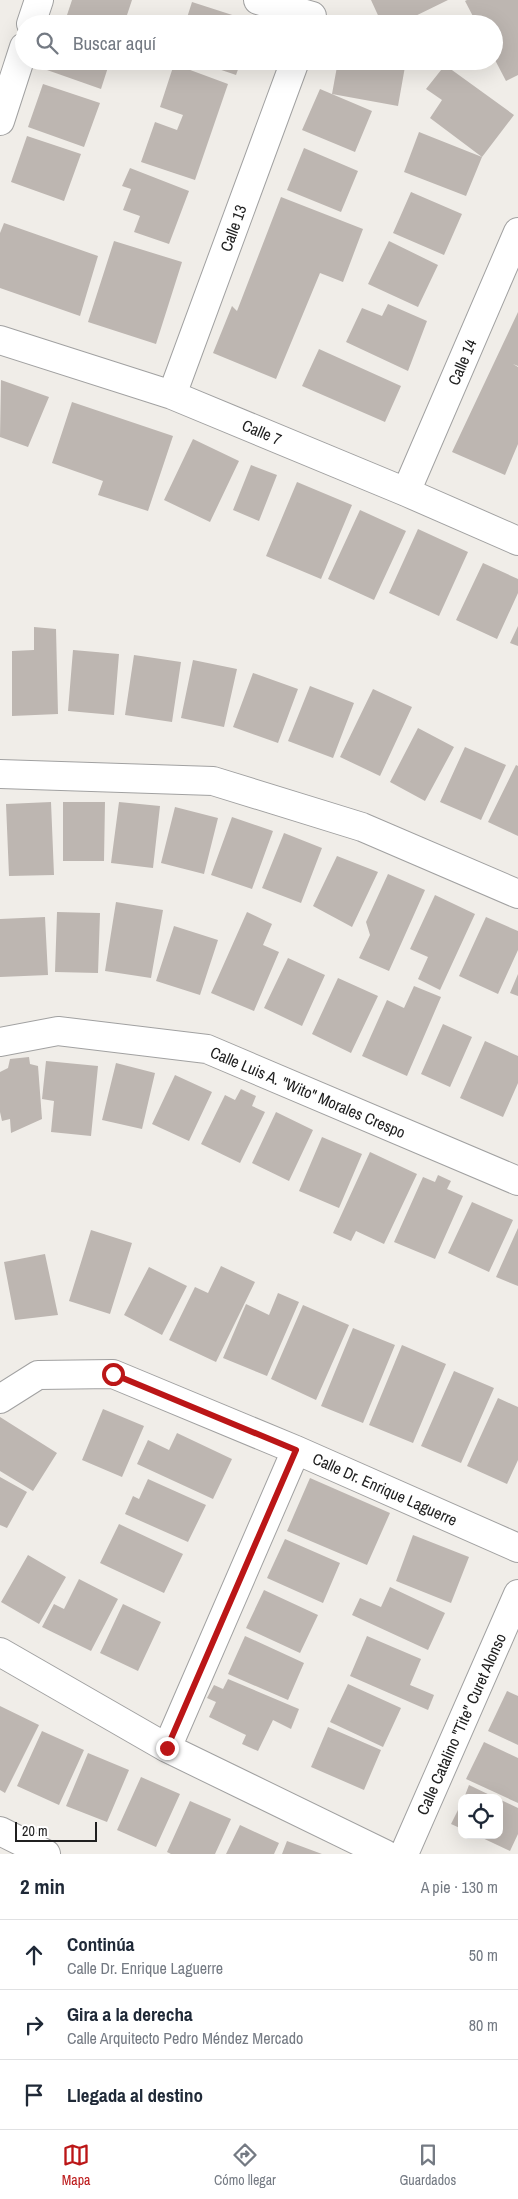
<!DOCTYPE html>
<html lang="es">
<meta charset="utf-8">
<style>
body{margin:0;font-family:"Archivo Narrow",sans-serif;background:#f2f2f3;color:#1f2937}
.controls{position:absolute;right:15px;bottom:15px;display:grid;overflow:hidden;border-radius:10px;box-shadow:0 5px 20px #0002}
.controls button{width:45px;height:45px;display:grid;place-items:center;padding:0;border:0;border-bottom:1px solid #e0e1e3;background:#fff;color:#1f2937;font:25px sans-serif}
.scale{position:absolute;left:15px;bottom:12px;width:82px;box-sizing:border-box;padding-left:5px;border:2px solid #202020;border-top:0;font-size:14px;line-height:18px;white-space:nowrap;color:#202020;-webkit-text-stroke:4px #fff;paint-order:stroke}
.stop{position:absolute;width:15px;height:15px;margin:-11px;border:4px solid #bb1617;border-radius:50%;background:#fff}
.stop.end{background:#bb1617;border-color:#fff;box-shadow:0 1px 5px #0008}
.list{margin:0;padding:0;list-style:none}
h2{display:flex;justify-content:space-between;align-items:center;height:65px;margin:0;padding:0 20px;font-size:21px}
h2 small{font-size:16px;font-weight:400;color:#747a83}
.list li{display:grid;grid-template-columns:32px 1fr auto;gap:15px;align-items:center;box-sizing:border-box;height:70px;padding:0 20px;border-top:1px solid #e0e1e3}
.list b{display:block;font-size:19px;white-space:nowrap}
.list p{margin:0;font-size:16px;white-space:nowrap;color:#747a83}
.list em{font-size:16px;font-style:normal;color:#747a83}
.icon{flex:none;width:28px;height:28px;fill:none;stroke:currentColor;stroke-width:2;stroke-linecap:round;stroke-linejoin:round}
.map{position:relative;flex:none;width:518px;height:1854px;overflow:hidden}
.search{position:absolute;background:#fff;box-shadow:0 5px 20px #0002;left:15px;right:15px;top:15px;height:55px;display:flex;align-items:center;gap:12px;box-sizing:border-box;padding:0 18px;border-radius:28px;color:#747a83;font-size:19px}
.sheet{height:275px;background:#fff}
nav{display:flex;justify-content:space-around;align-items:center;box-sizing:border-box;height:70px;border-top:1px solid #e0e1e3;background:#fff;font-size:14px;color:#747a83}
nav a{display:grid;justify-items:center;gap:2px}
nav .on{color:#bb1617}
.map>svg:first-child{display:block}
.building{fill:#bdb6b1}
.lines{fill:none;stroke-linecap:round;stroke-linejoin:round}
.minor-casing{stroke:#a1a1a1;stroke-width:30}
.tertiary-casing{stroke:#a1a1a1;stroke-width:30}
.minor{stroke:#fff;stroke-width:28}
.tertiary{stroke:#fff;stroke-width:28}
.route{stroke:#bb1617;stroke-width:6}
.labels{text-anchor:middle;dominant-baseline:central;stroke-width:4;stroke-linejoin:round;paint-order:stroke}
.street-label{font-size:16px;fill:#202020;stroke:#fff}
</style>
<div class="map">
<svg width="518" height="1854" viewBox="0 0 518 1854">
<rect width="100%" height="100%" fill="#f0ede8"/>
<path class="building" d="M 72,0 L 132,0 L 124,24 L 64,24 Z
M 371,0 L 448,0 L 399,24 L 382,24 Z
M 467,0 L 518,0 L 518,75 L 506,81 L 494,58 L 494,24 L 477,24 L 465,1 Z
M 192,2 L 254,22 L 253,24 L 185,24 Z
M 50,61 L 110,61 L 101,89 L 47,70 Z
M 195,61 L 241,61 L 236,75 Z
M 338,61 L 406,61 L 398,106 L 332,94 Z
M 174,64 L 228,84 L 195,180 L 141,162 L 155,122 L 177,130 L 183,115 L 160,107 Z
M 445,65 L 514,115 L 482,157 L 430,118 L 442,100 L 426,89 Z
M 43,84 L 100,103 L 84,147 L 28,127 Z
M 320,89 L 372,111 L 355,152 L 302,130 Z
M 419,132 L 482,157 L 466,196 L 404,172 Z
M 27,136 L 81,154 L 64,201 L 11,182 Z
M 304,148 L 358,171 L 341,212 L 287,190 Z
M 130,168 L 189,191 L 169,244 L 134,232 L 140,216 L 123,210 L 131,189 L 122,186 Z
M 411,192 L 462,214 L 444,255 L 393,233 Z
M 281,197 L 363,229 L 343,282 L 320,273 L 276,379 L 213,353 L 232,306 L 237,311 Z
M 4,223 L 98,256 L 80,316 L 0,288 L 0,233 Z
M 114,241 L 182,262 L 156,344 L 88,322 Z
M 389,241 L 438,265 L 418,307 L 368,284 Z
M 388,304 L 427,321 L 408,371 L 346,342 L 362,308 L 382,316 Z
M 518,312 L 518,366 L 513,364 L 518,367 L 518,444 L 505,475 L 452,452 Z
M 319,349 L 401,386 L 385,422 L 302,386 Z
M 1,380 L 49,397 L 28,447 L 0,437 Z
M 72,402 L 173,436 L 148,511 L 98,495 L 103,481 L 52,463 Z
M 193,439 L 239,461 L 210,522 L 164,500 Z
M 251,465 L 277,475 L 259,521 L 233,510 Z
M 297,482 L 352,505 L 321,579 L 266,556 Z
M 360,510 L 406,531 L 374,600 L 328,579 Z
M 418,529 L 468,552 L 439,616 L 389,593 Z
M 483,563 L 518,579 L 518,593 L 497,639 L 456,620 Z
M 518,626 L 518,646 L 510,643 Z
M 34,627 L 56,629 L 58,714 L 12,716 L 12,651 L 34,650 Z
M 73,650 L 119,654 L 114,715 L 68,711 Z
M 134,655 L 181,662 L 172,722 L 125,715 Z
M 193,660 L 237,669 L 224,727 L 181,718 Z
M 253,673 L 298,689 L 278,743 L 233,727 Z
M 310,686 L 354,703 L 333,758 L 288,741 Z
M 373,689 L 412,707 L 380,776 L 340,757 Z
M 418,728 L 454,747 L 425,801 L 390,782 Z
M 465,747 L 506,765 L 481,820 L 440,802 Z
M 516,765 L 518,766 L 518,836 L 488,822 Z
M 51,802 L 54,875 L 9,876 L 6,804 Z
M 63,802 L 105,802 L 104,861 L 63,861 Z
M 119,802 L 160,806 L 153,868 L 111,863 Z
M 175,807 L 218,818 L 204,874 L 161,863 Z
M 232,817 L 273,831 L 252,889 L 211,875 Z
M 284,833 L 322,848 L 301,903 L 262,888 Z
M 337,856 L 378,872 L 352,927 L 313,906 Z
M 388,874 L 425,890 L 389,971 L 359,958 L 370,935 L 366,922 Z
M 435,895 L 475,914 L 440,990 L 418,979 L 428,957 L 410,949 Z
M 116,902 L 163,910 L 151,978 L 105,971 Z
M 57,912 L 100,913 L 98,973 L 55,972 Z
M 247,912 L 272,924 L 263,945 L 279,952 L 254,1011 L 211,993 Z
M 45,917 L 48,975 L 0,977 L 0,919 Z
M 486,917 L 518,931 L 518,950 L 498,994 L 459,976 Z
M 174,926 L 218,940 L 200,995 L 156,981 Z
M 288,958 L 325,975 L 302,1026 L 264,1008 Z
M 518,974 L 518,996 L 510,993 Z
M 338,978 L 378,996 L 351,1053 L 312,1034 Z
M 414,986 L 441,997 L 407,1076 L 362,1056 L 387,1000 L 404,1008 Z
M 443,1024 L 472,1037 L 450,1087 L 421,1074 Z
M 485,1041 L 518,1056 L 518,1083 L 503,1117 L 460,1098 Z
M 29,1057 L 30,1064 L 38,1066 L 42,1119 L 11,1133 L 10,1119 L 2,1121 L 0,1112 L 0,1072 L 8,1068 L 10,1059 Z
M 46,1061 L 98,1066 L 91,1136 L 51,1132 L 54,1101 L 42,1099 Z
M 116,1063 L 155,1073 L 142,1129 L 102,1120 Z
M 175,1075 L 212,1092 L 189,1141 L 152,1124 Z
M 241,1089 L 256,1096 L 252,1106 L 265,1112 L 240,1163 L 201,1144 L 225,1095 L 235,1100 Z
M 276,1112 L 313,1130 L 289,1181 L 252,1163 Z
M 322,1137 L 362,1154 L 339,1208 L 299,1191 Z
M 370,1152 L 417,1174 L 384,1244 L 356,1231 L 351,1241 L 333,1233 Z
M 438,1175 L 451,1181 L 447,1189 L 463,1196 L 435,1259 L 394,1242 L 423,1177 L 435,1182 Z
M 472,1202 L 513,1220 L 489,1272 L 448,1253 Z
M 518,1228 L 518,1286 L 496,1277 Z
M 91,1230 L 132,1243 L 110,1314 L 69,1301 Z
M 45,1254 L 58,1315 L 15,1320 L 4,1262 Z
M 221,1266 L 255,1282 L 216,1362 L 169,1340 L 195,1287 L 208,1293 Z
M 149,1267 L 187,1286 L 162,1335 L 124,1315 Z
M 278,1293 L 299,1302 L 267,1376 L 223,1358 L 246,1304 L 269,1315 Z
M 303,1305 L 349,1325 L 316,1400 L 271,1379 Z
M 353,1328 L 395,1345 L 363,1423 L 321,1406 Z
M 402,1345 L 446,1364 L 413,1443 L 369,1425 Z
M 454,1371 L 494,1388 L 461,1463 L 421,1446 Z
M 498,1398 L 518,1407 L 518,1460 L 507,1484 L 467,1466 Z
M 103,1409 L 144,1426 L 122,1477 L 82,1460 Z
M 0,1417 L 57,1453 L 33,1491 L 0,1471 Z
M 177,1433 L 232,1459 L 213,1499 L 137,1464 L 148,1440 L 169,1450 Z
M 0,1477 L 27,1492 L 7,1528 L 0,1525 Z
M 310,1478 L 390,1513 L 367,1565 L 287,1531 Z
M 148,1479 L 206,1505 L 188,1542 L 125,1514 L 133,1496 L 139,1499 Z
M 119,1524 L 183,1554 L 164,1593 L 100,1563 Z
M 413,1535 L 469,1557 L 451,1603 L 396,1581 Z
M 285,1539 L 340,1563 L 323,1603 L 267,1578 Z
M 28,1555 L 66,1577 L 39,1624 L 1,1602 Z
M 79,1579 L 118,1599 L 91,1651 L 42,1627 L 54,1604 L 64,1609 Z
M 390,1587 L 445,1613 L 428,1650 L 352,1615 L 360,1598 L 381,1607 Z
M 264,1590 L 318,1615 L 300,1653 L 246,1628 Z
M 123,1604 L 161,1622 L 138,1671 L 100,1653 Z
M 245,1636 L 304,1663 L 288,1700 L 228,1674 Z
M 367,1636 L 421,1659 L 410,1685 L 434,1695 L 428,1710 L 350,1676 Z
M 228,1679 L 299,1709 L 291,1729 L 273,1720 L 258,1751 L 242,1744 L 246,1735 L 209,1717 L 216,1702 L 207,1698 L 214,1685 L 223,1689 Z
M 348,1684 L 401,1708 L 383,1747 L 330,1722 Z
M 507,1691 L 518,1696 L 518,1745 L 488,1731 Z
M 0,1706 L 39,1725 L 5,1793 L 0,1790 Z
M 328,1727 L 381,1750 L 364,1790 L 311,1767 Z
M 42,1731 L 84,1750 L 59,1805 L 17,1786 Z
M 484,1742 L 518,1758 L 518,1803 L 466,1779 Z
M 88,1753 L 129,1770 L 107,1822 L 66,1806 Z
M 141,1777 L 180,1794 L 156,1847 L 117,1830 Z
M 469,1785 L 496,1798 L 464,1798 Z
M 499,1799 L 518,1808 L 518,1834 L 510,1851 L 476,1835 L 499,1835 Z
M 190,1801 L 231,1819 L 215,1854 L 171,1854 L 167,1852 Z
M 462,1802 L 462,1829 L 451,1824 Z
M 240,1825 L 279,1843 L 274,1854 L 226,1854 Z
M 287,1841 L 322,1854 L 282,1854 Z"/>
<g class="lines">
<g class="minor-casing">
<path id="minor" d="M 258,0 L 312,16 L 309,24
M 31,24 L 39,0
M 0,121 L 24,47
M 0,340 L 172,395 L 406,492 L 518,541
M 172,395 L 295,61
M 406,492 L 518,232
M 0,774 L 213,781 L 362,827 L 518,894
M 0,1042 L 58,1031 L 207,1049 L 518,1181
M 0,1399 L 38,1375 L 113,1374 L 296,1450 L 518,1548
M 0,1652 L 167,1748 L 385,1854
M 167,1748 L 296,1450
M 404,1854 L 518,1594"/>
</g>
<g class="tertiary-casing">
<path id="tertiary" d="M 0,1831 L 46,1854"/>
</g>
<use href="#minor" class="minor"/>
<use href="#tertiary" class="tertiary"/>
</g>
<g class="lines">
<path class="route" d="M 113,1374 L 296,1450 L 167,1748"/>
</g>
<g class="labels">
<g class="street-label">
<text transform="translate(233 228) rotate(-70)">Calle 13</text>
<text transform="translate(462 362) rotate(-67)">Calle 14</text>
<text transform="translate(262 432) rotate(23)">Calle 7</text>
<text transform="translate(308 1092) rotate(23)">Calle Luis A. "Wito" Morales Crespo</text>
<text transform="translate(385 1489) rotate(24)">Calle Dr. Enrique Laguerre</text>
<text transform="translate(461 1724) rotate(-66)">Calle Catalino "Tite" Curet Alonso</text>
</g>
</g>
</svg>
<div class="controls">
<button><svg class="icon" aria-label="locate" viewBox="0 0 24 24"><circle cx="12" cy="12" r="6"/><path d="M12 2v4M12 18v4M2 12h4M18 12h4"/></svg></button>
</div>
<div class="scale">20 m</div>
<div class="stop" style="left:113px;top:1374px"></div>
<div class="stop end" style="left:167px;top:1748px"></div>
<div class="search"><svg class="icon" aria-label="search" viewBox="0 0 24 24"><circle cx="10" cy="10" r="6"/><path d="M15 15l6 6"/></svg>Buscar aquí</div>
</div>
<section class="sheet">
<h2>2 min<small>A pie · 130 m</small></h2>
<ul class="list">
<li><svg class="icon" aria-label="ahead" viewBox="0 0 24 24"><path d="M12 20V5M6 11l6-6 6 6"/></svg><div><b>Continúa</b><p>Calle Dr. Enrique Laguerre</p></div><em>50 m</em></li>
<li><svg class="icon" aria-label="right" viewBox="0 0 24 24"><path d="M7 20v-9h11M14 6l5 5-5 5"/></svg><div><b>Gira a la derecha</b><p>Calle Arquitecto Pedro Méndez Mercado</p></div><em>80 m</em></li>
<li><svg class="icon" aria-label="arrive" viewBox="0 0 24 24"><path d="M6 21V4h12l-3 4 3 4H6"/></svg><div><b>Llegada al destino</b></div></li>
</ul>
</section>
<nav>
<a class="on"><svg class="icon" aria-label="map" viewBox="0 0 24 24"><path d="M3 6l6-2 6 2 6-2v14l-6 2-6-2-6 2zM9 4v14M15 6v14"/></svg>Mapa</a>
<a><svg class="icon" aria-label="directions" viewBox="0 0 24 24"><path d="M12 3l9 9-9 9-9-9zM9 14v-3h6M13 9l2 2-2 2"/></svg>Cómo llegar</a>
<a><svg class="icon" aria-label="saved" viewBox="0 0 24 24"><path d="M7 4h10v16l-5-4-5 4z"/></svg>Guardados</a>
</nav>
